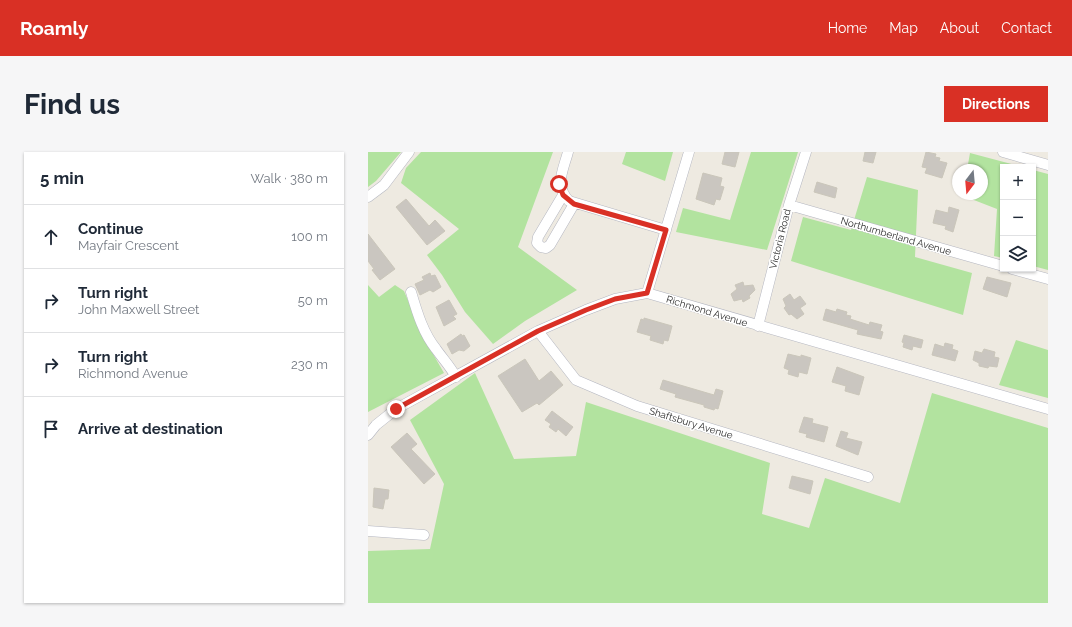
<!DOCTYPE html>
<meta charset="utf-8">
<style>
body{margin:0;font-family:Raleway,sans-serif;background:#f6f6f7;color:#1f2937}
.controls{position:absolute;right:12px;top:12px;display:grid;overflow:hidden;border-radius:0px;box-shadow:0 1px 3px #0004}
.controls button{width:36px;height:36px;display:grid;place-items:center;padding:0;border:0;border-bottom:1px solid #e0e1e3;background:#fff;color:#1f2937;font:20px sans-serif}
.compass{position:absolute;left:584px;top:12px;width:36px;height:36px;border-radius:50%;background:#fff;box-shadow:0 1px 3px #0004;rotate:196deg}
.stop{position:absolute;width:12px;height:12px;margin:-9px;border:3px solid #d93025;border-radius:50%;background:#fff}
.stop.end{background:#d93025;border-color:#fff;box-shadow:0 1px 4px #0008}
.list{margin:0;padding:0;list-style:none}
h2{display:flex;justify-content:space-between;align-items:center;height:52px;margin:0;padding:0 16px;font-size:17px}
h2 small{font-size:13px;font-weight:400;color:#747a83}
.list li{display:grid;grid-template-columns:26px 1fr auto;gap:12px;align-items:center;box-sizing:border-box;height:64px;padding:0 16px;border-top:1px solid #e0e1e3}
.list b{display:block;font-size:15px;white-space:nowrap}
.list p{margin:0;font-size:13px;white-space:nowrap;color:#747a83}
.list em{font-size:13px;font-style:normal;color:#747a83}
.icon{flex:none;width:22px;height:22px;fill:none;stroke:currentColor;stroke-width:2;stroke-linecap:round;stroke-linejoin:round}
.map{position:relative;flex:none;width:680px;height:451px;overflow:hidden;border-radius:0px}
header{display:flex;align-items:center;gap:24px;box-sizing:border-box;height:56px;padding:0 20px;background:#d93025;color:#fff}
header strong{font-size:19px}
nav{display:flex;gap:22px;margin-inline-start:auto;font-size:14px}
.intro{display:flex;align-items:center;justify-content:space-between;box-sizing:border-box;height:96px;padding:0 24px}
h1{margin:0;font-size:28px}
.button{padding:10px 18px;border-radius:0px;background:#d93025;color:#fff;font-size:14px;font-weight:700}
main{display:flex;gap:24px;padding:0 24px}
aside{flex:1;background:#fff;border-radius:0px;box-shadow:0 1px 3px #0004}
.map>svg:first-child{display:block}
.green{fill:#b2e39f}
.building{fill:#cac6c0;stroke:#cac6ba}
.lines{fill:none;stroke-linecap:round;stroke-linejoin:round}
.street-casing{stroke:#b4b6c0;stroke-width:11}
.street{stroke:#fff;stroke-width:10}
.route{stroke:#d93025;stroke-width:5}
.labels{text-anchor:middle;dominant-baseline:central;stroke-width:3;stroke-linejoin:round;paint-order:stroke}
.street-label{font-size:10px;fill:#2e2e2e;stroke:#fff}
</style>
<header>
<strong>Roamly</strong>
<nav><a>Home</a><a>Map</a><a>About</a><a>Contact</a></nav>
</header>
<div class="intro"><h1>Find us</h1><a class="button">Directions</a></div>
<main>
<aside>
<h2>5 min<small>Walk · 380 m</small></h2>
<ul class="list">
<li><svg class="icon" aria-label="ahead" viewBox="0 0 24 24"><path d="M12 20V5M6 11l6-6 6 6"/></svg><div><b>Continue</b><p>Mayfair Crescent</p></div><em>100 m</em></li>
<li><svg class="icon" aria-label="right" viewBox="0 0 24 24"><path d="M7 20v-9h11M14 6l5 5-5 5"/></svg><div><b>Turn right</b><p>John Maxwell Street</p></div><em>50 m</em></li>
<li><svg class="icon" aria-label="right" viewBox="0 0 24 24"><path d="M7 20v-9h11M14 6l5 5-5 5"/></svg><div><b>Turn right</b><p>Richmond Avenue</p></div><em>230 m</em></li>
<li><svg class="icon" aria-label="arrive" viewBox="0 0 24 24"><path d="M6 21V4h12l-3 4 3 4H6"/></svg><div><b>Arrive at destination</b></div></li>
</ul>
</aside>
<div class="map">
<svg width="680" height="451" viewBox="0 0 680 451">
<rect width="100%" height="100%" fill="#eeeae1"/>
<path class="green" d="M 0,0 L 33,0 L 8,29 L 0,35 Z
M 53,0 L 185,0 L 150,95 L 209,138 L 157,169 L 125,192 L 97,160 L 74,123 L 59,103 L 91,77 L 33,31 L 38,16 Z
M 258,0 L 305,0 L 297,29 L 254,12 Z
M 383,0 L 430,0 L 399,98 L 308,80 L 315,56 L 362,68 Z
M 602,1 L 655,15 L 635,15 L 635,106 L 626,104 L 629,57 L 593,43 L 593,42 L 614,42 L 614,18 L 599,18 Z
M 665,18 L 680,22 L 680,118 L 665,114 Z
M 499,25 L 550,38 L 547,105 L 604,121 L 595,163 L 423,109 L 435,65 L 483,78 Z
M 0,133 L 11,145 L 27,133 L 36,139 L 57,188 L 76,221 L 0,260 Z
M 648,188 L 680,198 L 680,246 L 631,233 Z
M 107,221 L 146,307 L 208,304 L 218,250 L 402,311 L 394,362 L 441,376 L 457,326 L 532,351 L 564,241 L 680,276 L 680,451 L 0,451 L 0,399 L 62,397 L 76,332 L 42,268 Z"/>
<path class="building" d="M 357,0 L 371,0 L 367,15 L 354,12 Z
M 497,0 L 508,0 L 505,11 L 495,9 Z
M 558,0 L 568,2 L 567,5 L 572,6 L 571,9 L 579,11 L 574,26 L 557,21 L 559,16 L 554,15 Z
M 335,21 L 354,26 L 352,34 L 356,35 L 352,48 L 348,47 L 346,53 L 328,47 Z
M 449,30 L 469,36 L 467,46 L 446,40 Z
M 38,47 L 61,74 L 67,68 L 77,79 L 59,93 L 28,55 Z
M 581,55 L 591,58 L 585,80 L 577,77 L 578,74 L 565,71 L 568,58 L 580,61 Z
M 0,82 L 27,117 L 12,128 L 4,118 L 6,117 L 0,109 Z
M 62,121 L 63,124 L 67,123 L 73,135 L 65,140 L 62,138 L 52,143 L 47,132 L 56,128 L 54,125 Z
M 619,125 L 643,131 L 639,145 L 615,137 Z
M 375,130 L 376,134 L 385,133 L 387,138 L 381,144 L 382,146 L 375,150 L 374,147 L 366,149 L 363,142 L 369,137 L 367,133 Z
M 422,142 L 426,148 L 432,144 L 438,152 L 432,156 L 436,162 L 429,167 L 423,162 L 421,163 L 416,156 L 418,154 L 415,147 Z
M 81,148 L 89,162 L 85,164 L 88,167 L 76,174 L 68,155 Z
M 458,157 L 468,160 L 469,157 L 479,160 L 478,163 L 483,164 L 482,167 L 501,173 L 502,170 L 514,173 L 512,179 L 515,180 L 513,187 L 489,182 L 490,178 L 455,168 Z
M 276,166 L 304,174 L 300,189 L 296,188 L 295,192 L 282,188 L 283,184 L 269,180 L 273,167 L 276,168 Z
M 93,182 L 94,184 L 96,183 L 102,194 L 96,199 L 91,198 L 84,202 L 79,192 Z
M 536,183 L 555,188 L 553,196 L 545,194 L 544,198 L 535,195 L 536,191 L 534,190 Z
M 577,191 L 585,193 L 584,197 L 590,199 L 587,209 L 564,203 L 567,192 L 576,195 Z
M 616,197 L 627,200 L 626,205 L 631,206 L 629,215 L 621,214 L 620,216 L 611,214 L 611,211 L 605,208 L 607,199 L 614,201 Z
M 420,202 L 433,205 L 433,203 L 443,206 L 439,222 L 431,220 L 430,225 L 420,222 L 421,218 L 416,216 Z
M 157,207 L 171,229 L 183,219 L 195,233 L 171,253 L 169,251 L 154,260 L 130,224 Z
M 469,215 L 496,225 L 491,243 L 477,239 L 478,234 L 464,230 Z
M 295,228 L 346,243 L 348,237 L 355,239 L 350,257 L 347,256 L 346,258 L 336,255 L 336,253 L 307,245 L 308,242 L 292,237 Z
M 184,259 L 205,275 L 198,284 L 190,277 L 188,280 L 181,275 L 183,272 L 177,268 Z
M 436,265 L 445,267 L 444,271 L 460,275 L 456,290 L 438,285 L 439,282 L 431,280 Z
M 473,279 L 480,281 L 478,286 L 494,290 L 490,303 L 468,294 Z
M 39,281 L 49,292 L 43,297 L 67,322 L 56,332 L 23,295 Z
M 424,324 L 445,329 L 442,342 L 421,336 Z
M 6,336 L 21,338 L 20,347 L 17,347 L 15,357 L 5,355 Z"/>
<g class="lines">
<g class="street-casing">
<path id="street" d="M 200,0 C 195,19 186,33 201,49 L 298,78
M 635,0 L 680,13
M 195,43 L 170,85 L 169,91 L 173,95 L 178,96 L 182,93 L 206,52
M 0,45 L 16,33 L 41,0
M 421,53 L 635,114
M 644,117 L 680,127
M 43,140 C 49,160 55,181 68,197 C 75,207 82,214 88,225
M 279,141 L 321,0
M 390,174 L 421,53 L 438,0
M 170,179 L 208,228 L 269,254 L 500,325
M 0,283 L 8,273 L 28,257 L 170,179 L 218,158 L 247,147 L 279,141 L 680,257
M 0,379 L 56,383"/>
</g>
<use href="#street" class="street"/>
</g>
<g class="lines">
<path class="route" d="M 28,257 L 170,179 L 218,158 L 247,147 L 279,141 L 298,78 L 206,52 L 195,43 L 191,32"/>
</g>
<g class="labels">
<g class="street-label">
<text transform="translate(528 84) rotate(16)">Northumberland Avenue</text>
<text transform="translate(412 87) rotate(-76)">Victoria Road</text>
<text transform="translate(339 159) rotate(17)">Richmond Avenue</text>
<text transform="translate(323 271) rotate(17)">Shaftsbury Avenue</text>
</g>
</g>
</svg>
<div class="controls">
<button>+</button>
<button>−</button>
<button><svg class="icon" aria-label="layers" viewBox="0 0 24 24"><path d="M12 4l9 5-9 5-9-5zM3 14l9 5 9-5"/></svg></button>
</div>
<svg class="compass" viewBox="-18 -18 36 36"><path d="M0-13l5 13h-10z" fill="#e53935"/><path d="M0 13l5-13h-10z" fill="#747a83"/></svg>
<div class="stop" style="left:191px;top:32px"></div>
<div class="stop end" style="left:28px;top:257px"></div>
</div>
</main>
